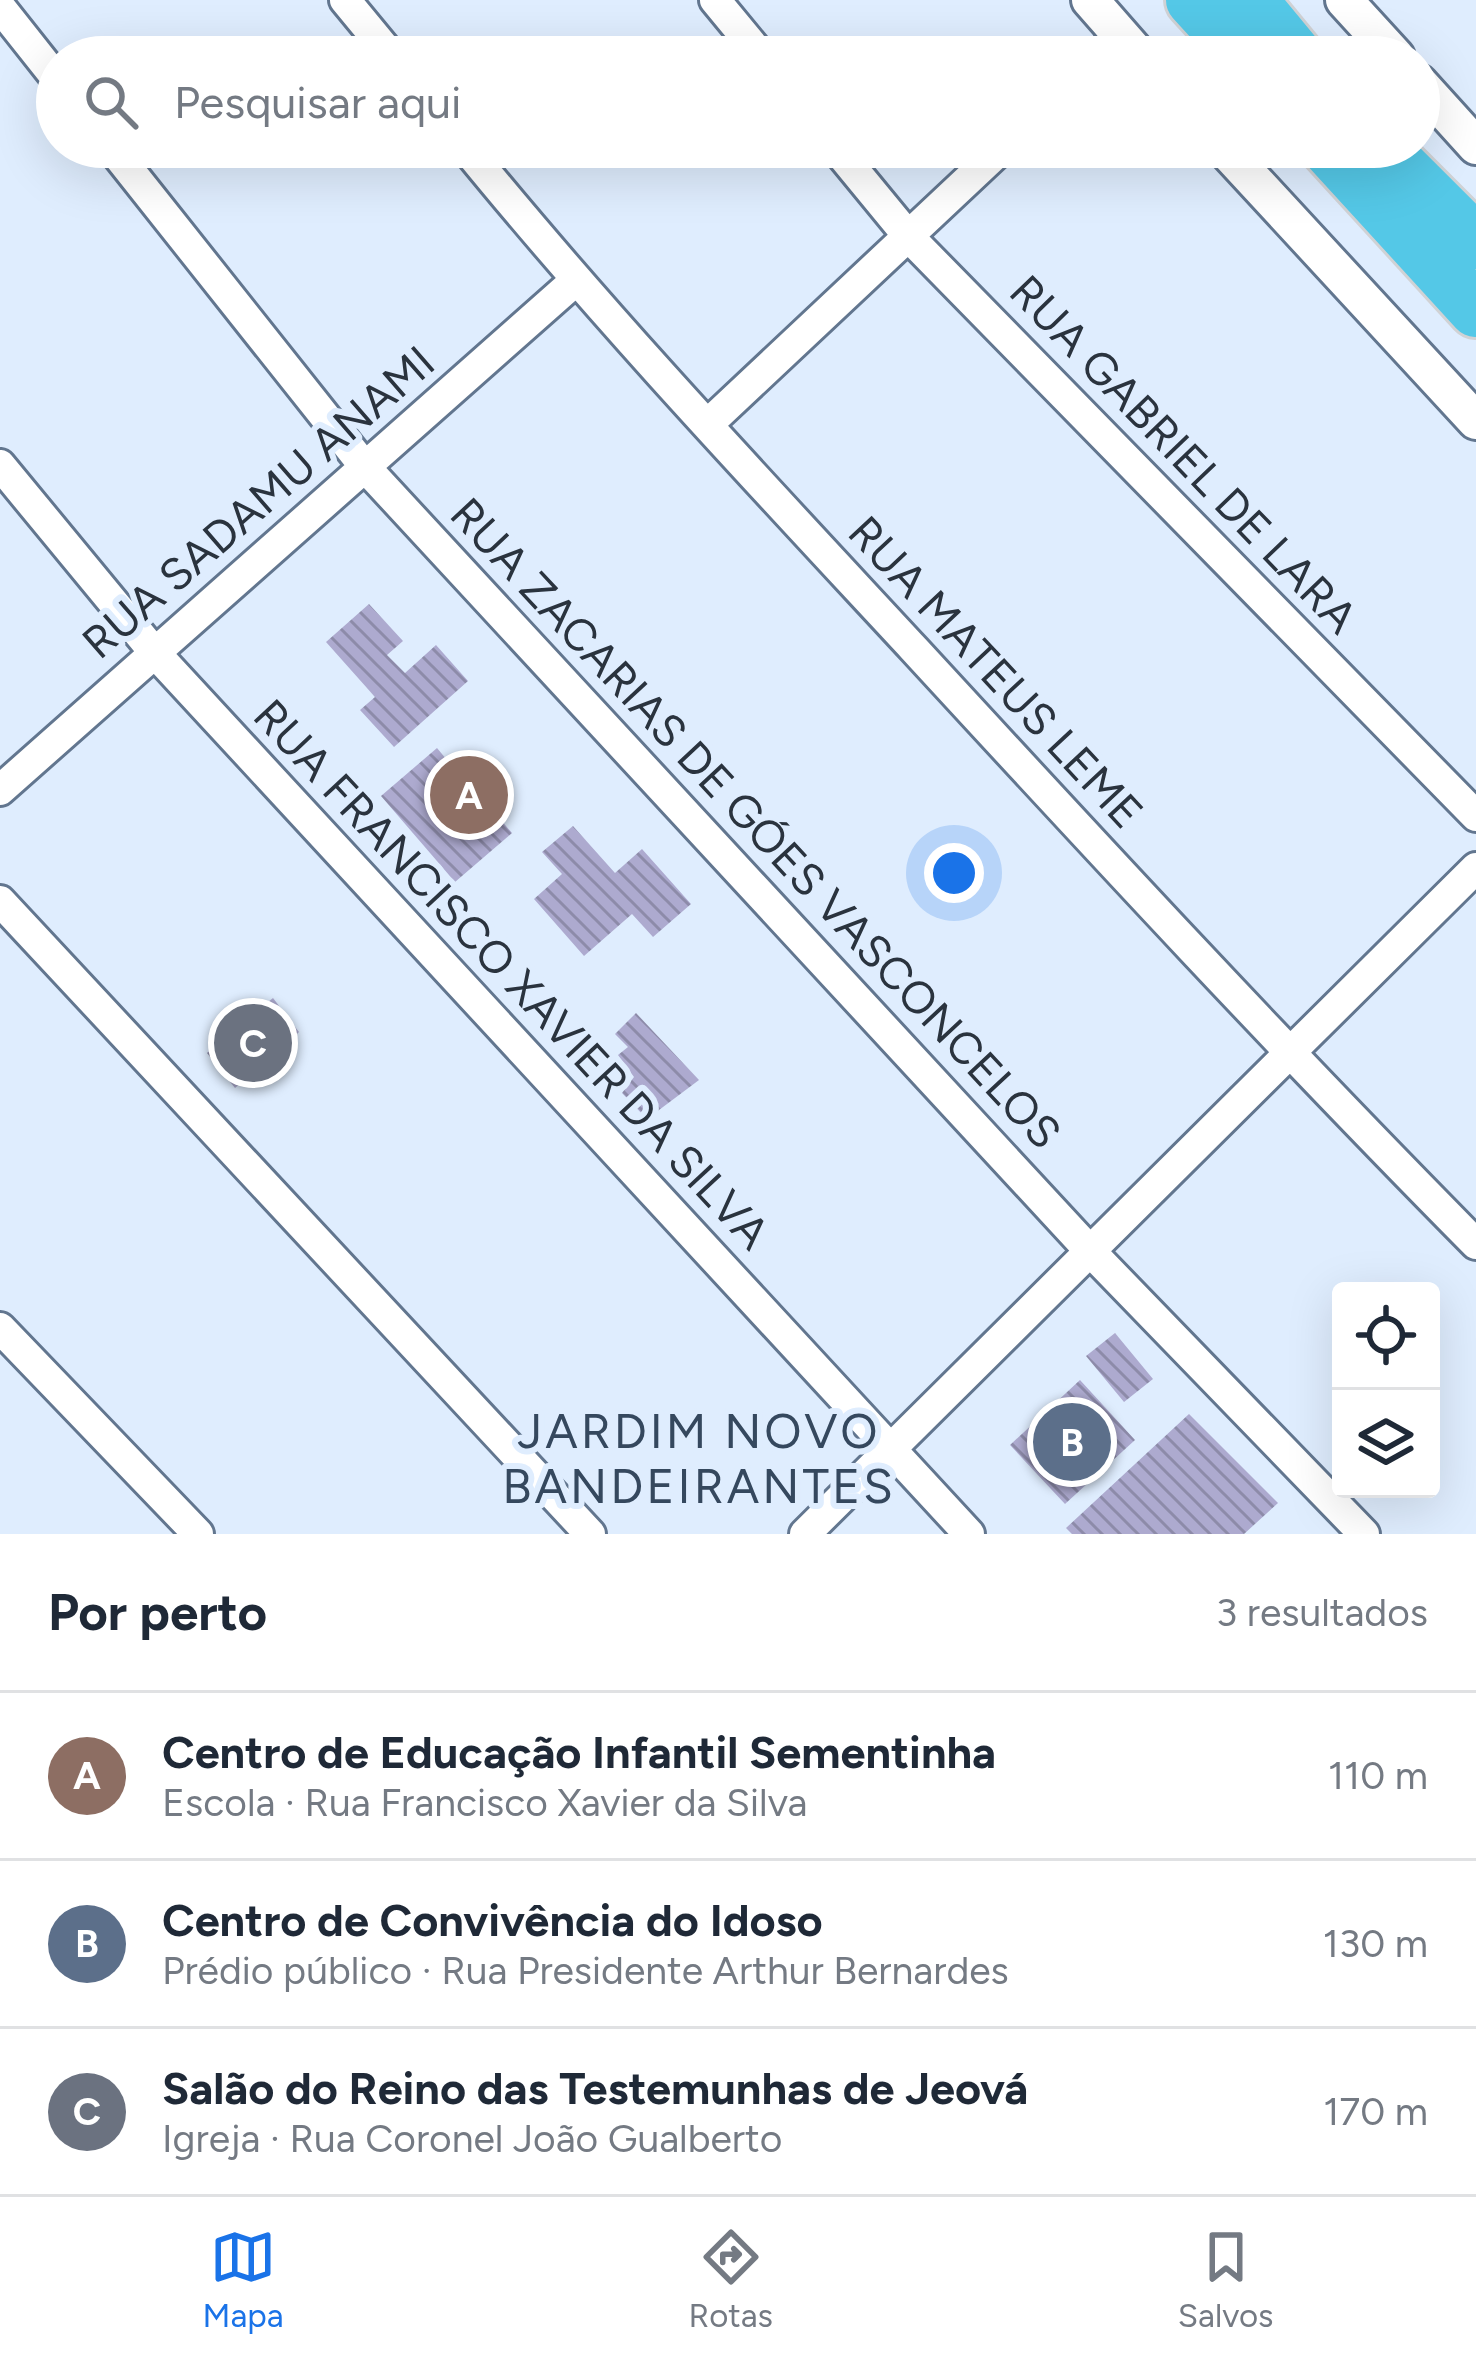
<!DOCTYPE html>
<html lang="pt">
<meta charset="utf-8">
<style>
body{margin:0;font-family:Figtree,sans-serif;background:#f6f6f7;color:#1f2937}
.controls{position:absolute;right:36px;bottom:36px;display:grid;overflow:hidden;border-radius:12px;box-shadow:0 12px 48px #0002}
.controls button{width:108px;height:108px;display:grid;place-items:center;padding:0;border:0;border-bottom:3px solid #e0e1e3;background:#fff;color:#1f2937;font:60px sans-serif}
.you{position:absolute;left:954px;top:873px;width:42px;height:42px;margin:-30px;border:9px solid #fff;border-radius:50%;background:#1a73e8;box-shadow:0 0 0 18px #1a73e833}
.badge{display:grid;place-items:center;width:78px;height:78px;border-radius:50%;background:#1a73e8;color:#fff;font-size:39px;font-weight:700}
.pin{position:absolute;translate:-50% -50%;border:6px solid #fff;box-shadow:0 3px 12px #0006}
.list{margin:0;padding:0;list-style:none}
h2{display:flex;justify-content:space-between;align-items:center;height:156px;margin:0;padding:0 48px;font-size:51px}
h2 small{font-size:39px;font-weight:400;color:#747a83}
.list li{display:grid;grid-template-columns:78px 1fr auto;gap:36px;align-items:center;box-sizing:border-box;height:168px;padding:0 48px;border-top:3px solid #e0e1e3}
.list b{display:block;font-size:45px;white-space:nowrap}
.list p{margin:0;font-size:39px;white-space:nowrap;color:#747a83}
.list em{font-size:39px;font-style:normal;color:#747a83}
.icon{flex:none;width:66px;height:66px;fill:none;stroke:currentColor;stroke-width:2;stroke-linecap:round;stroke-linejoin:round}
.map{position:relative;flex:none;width:1476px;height:1534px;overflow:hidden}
.search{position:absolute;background:#fff;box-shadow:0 12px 48px #0002;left:36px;right:36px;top:36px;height:132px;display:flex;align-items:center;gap:30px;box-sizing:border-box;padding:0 42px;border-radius:66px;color:#747a83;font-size:45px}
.sheet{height:660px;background:#fff}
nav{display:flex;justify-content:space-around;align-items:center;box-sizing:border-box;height:168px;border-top:3px solid #e0e1e3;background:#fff;font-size:33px;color:#747a83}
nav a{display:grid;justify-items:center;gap:6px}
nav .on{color:#1a73e8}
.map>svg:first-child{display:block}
.building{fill:url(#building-back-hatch)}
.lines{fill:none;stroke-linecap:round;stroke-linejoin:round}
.minor-casing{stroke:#62768f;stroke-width:36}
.tertiary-casing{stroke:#62768f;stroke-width:42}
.motorway-casing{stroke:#d0d2d5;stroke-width:60}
.minor{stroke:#fff;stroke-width:30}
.tertiary{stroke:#fff;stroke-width:36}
.motorway{stroke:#54c8e7;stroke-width:54}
.labels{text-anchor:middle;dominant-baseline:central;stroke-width:12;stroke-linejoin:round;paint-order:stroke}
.street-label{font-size:45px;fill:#2a333e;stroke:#dfedfe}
.neighbourhood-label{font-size:48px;letter-spacing:3px;fill:#35485e;stroke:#dfedfe}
</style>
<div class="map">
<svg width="1476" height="1534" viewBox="0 0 1476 1534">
<defs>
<pattern id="building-back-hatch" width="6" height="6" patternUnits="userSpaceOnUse" patternTransform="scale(3)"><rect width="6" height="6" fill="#adaacf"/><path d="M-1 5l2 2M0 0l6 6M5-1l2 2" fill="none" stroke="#8d8ba9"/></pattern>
</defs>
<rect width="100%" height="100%" fill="#dfedfe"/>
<path class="building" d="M 369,604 L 403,641 L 387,655 L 405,673 L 436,645 L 468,681 L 394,747 L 360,710 L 375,697 L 326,642 Z
M 437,748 L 466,783 L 432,812 L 447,828 L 482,798 L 512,833 L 455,882 L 381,796 Z
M 573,826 L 615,873 L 642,849 L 691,904 L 653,937 L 632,914 L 584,956 L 534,899 L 562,874 L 542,852 Z
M 273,998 L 299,1032 L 235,1088 L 207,1053 Z
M 636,1013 L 699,1080 L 647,1119 L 622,1093 L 634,1077 L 618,1055 L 628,1047 L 615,1034 Z
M 1115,1333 L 1153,1379 L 1124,1402 L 1086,1356 Z
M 1080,1380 L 1135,1440 L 1065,1504 L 1010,1445 Z
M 1189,1414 L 1278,1503 L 1244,1534 L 1072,1534 L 1066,1528 Z"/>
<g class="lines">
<g class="minor-casing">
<path id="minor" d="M 345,0 L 392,57
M 715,0 L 762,57
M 0,7 L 57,79
M 1097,57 L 1120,35
M 111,147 L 365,467 L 1090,1251 L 1364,1534
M 465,147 C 607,321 761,484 914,649 C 1099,850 1284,1050 1476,1244
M 835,147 L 909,237 L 1476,816
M 707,425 L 1003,147
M 0,465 L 155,653 L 969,1534
M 0,790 L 575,281
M 0,901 L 590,1534
M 0,1328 L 198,1534
M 805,1534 L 1476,868"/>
</g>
<g class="tertiary-casing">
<path id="tertiary" d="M 1090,0 L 1140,57
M 1344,0 L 1396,57
M 1419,83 L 1476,146
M 1223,147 L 1476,421"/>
</g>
<g class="motorway-casing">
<path id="motorway" d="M 1193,0 L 1245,57
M 1250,0 L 1297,57
M 1327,147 L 1476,310
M 1381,147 L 1476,242"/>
</g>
<use href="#minor" class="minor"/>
<use href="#tertiary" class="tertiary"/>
<use href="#motorway" class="motorway"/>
</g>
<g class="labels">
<g class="street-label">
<text transform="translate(1184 454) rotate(46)">RUA GABRIEL DE LARA</text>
<text transform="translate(258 502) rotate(-41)">RUA SADAMU ANAMI</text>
<text transform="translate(996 672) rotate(47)">RUA MATEUS LEME</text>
<text transform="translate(756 823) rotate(47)">RUA ZACARIAS DE GÓES VASCONCELOS</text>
<text transform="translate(512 974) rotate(47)">RUA FRANCISCO XAVIER DA SILVA</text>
</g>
<g class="neighbourhood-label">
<text x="699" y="1431">JARDIM NOVO<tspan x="699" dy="55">BANDEIRANTES</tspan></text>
</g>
</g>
</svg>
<div class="controls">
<button><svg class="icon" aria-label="locate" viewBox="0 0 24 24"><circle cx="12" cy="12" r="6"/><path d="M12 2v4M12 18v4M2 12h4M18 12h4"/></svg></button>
<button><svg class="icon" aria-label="layers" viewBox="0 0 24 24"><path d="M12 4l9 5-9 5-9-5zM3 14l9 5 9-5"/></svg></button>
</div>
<div class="you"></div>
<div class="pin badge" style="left:469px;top:795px;background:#8d6e63">A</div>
<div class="pin badge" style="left:1072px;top:1442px;background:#5c6f8a">B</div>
<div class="pin badge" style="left:253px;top:1043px;background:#6b7280">C</div>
<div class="search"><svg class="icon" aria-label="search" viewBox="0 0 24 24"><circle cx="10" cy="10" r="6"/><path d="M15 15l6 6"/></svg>Pesquisar aqui</div>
</div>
<section class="sheet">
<h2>Por perto<small>3 resultados</small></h2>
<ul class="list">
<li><span class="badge" style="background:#8d6e63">A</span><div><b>Centro de Educação Infantil Sementinha</b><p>Escola · Rua Francisco Xavier da Silva</p></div><em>110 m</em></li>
<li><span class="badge" style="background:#5c6f8a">B</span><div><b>Centro de Convivência do Idoso</b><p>Prédio público · Rua Presidente Arthur Bernardes</p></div><em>130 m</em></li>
<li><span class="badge" style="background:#6b7280">C</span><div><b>Salão do Reino das Testemunhas de Jeová</b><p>Igreja · Rua Coronel João Gualberto</p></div><em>170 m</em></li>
</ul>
</section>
<nav>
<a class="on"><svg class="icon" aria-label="map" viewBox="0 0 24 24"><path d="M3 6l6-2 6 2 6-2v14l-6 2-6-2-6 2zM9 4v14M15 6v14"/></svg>Mapa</a>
<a><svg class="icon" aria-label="directions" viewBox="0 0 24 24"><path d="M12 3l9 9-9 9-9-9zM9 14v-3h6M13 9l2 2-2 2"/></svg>Rotas</a>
<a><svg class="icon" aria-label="saved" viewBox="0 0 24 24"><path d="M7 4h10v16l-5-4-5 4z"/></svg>Salvos</a>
</nav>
